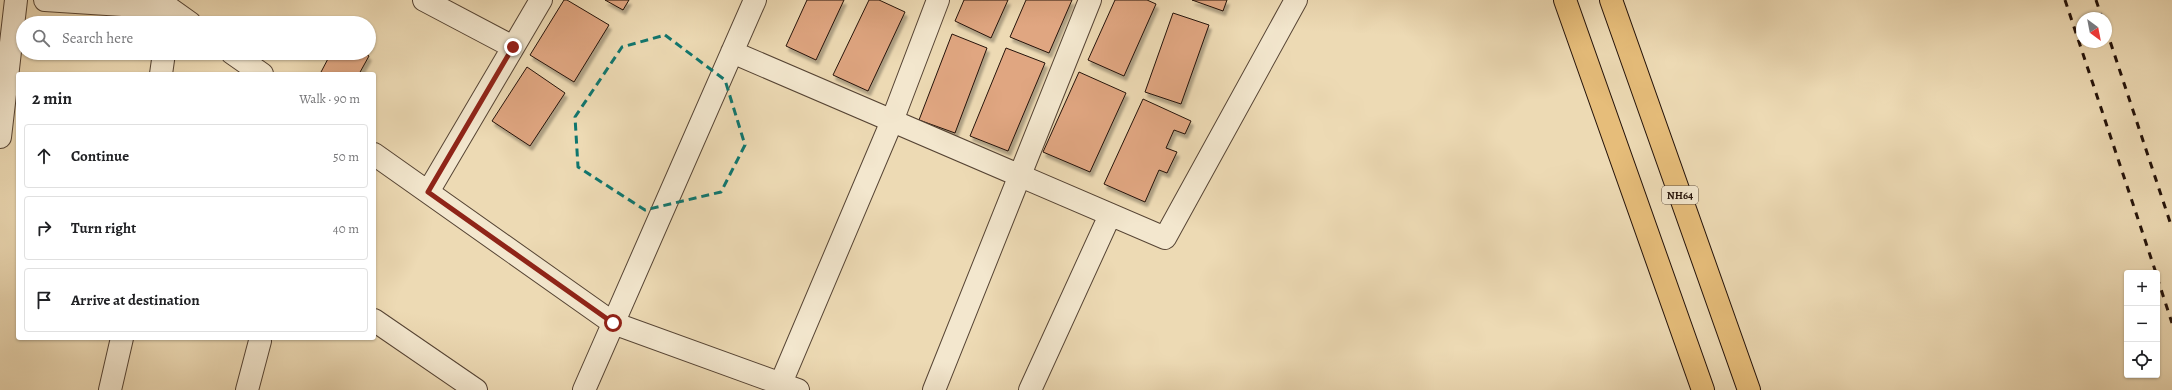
<!DOCTYPE html>
<meta charset="utf-8">
<style>
body{margin:0;font-family:Alegreya,serif;background:#f2f2f2;color:#202124}
.controls{position:absolute;right:12px;bottom:12px;display:grid;overflow:hidden;border-radius:4px;box-shadow:0 1px 3px #0004}
.controls button{width:36px;height:36px;display:grid;place-items:center;padding:0;border:0;border-bottom:1px solid #e0e0e0;background:#fff;color:#202124;font:20px sans-serif}
.compass{position:absolute;left:2076px;top:12px;width:36px;height:36px;border-radius:50%;background:#fff;box-shadow:0 1px 3px #0004;rotate:148deg}
.stop{position:absolute;width:12px;height:12px;margin:-9px;border:3px solid #8f2418;border-radius:50%;background:#fff}
.stop.end{background:#8f2418;border-color:#fff;box-shadow:0 1px 4px #0008}
.list{margin:0;padding:0;list-style:none}
h2{display:flex;justify-content:space-between;align-items:center;height:52px;margin:0;padding:0 16px;font-size:17px}
h2 small{font-size:13px;font-weight:400;color:#757577}
.list li{display:grid;grid-template-columns:26px 1fr auto;gap:12px;align-items:center;box-sizing:border-box;height:64px;margin:0 8px 8px;padding:0 8px;border:1px solid #e0e0e0;border-radius:4px}
.list b{display:block;font-size:15px;white-space:nowrap}
.list em{font-size:13px;font-style:normal;color:#757577}
.icon{flex:none;width:22px;height:22px;fill:none;stroke:currentColor;stroke-width:2;stroke-linecap:round;stroke-linejoin:round}
.map{position:relative;flex:none;width:2172px;height:390px;overflow:hidden}
.search{position:absolute;background:#fff;box-shadow:0 1px 3px #0004;left:16px;top:16px;width:360px;height:44px;display:flex;align-items:center;gap:10px;box-sizing:border-box;padding:0 14px;border-radius:22px;color:#757577;font-size:15px}
.panel{position:absolute;background:#fff;box-shadow:0 1px 3px #0004;left:16px;top:72px;width:360px;height:268px;border-radius:4px}
.map>svg:first-child{display:block}
.building{fill:#e0a681;stroke:#241209;filter:url(#shadow)}
.lines{fill:none;stroke-linecap:round;stroke-linejoin:round}
.street-casing{stroke:#564434;stroke-width:24}
.highway-casing{stroke:#241209;stroke-width:24}
.street{stroke:#f3e7ce;stroke-width:22}
.highway{stroke:#e6bd7a;stroke-width:22}
.rail{stroke:#241209;stroke-width:3;stroke-dasharray:7 7;stroke-linecap:butt}
.route{stroke:#8f2418;stroke-width:5}
.marked{fill:none;stroke:#0f766e;stroke-width:3;stroke-dasharray:8 5;stroke-linejoin:round}
.labels{text-anchor:middle;dominant-baseline:central;stroke-width:4;stroke-linejoin:round;paint-order:stroke}
.shield{fill:#f3e7ce;stroke:#625244;stroke-width:1}
.shield-label{font-size:11px;font-weight:bold;fill:#241209}
</style>
<div class="map">
<svg width="2172" height="390" viewBox="0 0 2172 390">
<defs>
<filter id="shadow"><feDropShadow dx="2.5" dy="4.5" stdDeviation="1" flood-color="#0004"/></filter>
</defs>
<rect width="100%" height="100%" fill="#eddab4"/>
<filter id="stains"><feTurbulence type="fractalNoise" baseFrequency=".005" numOctaves="4"/><feColorMatrix values="0 0 0 0 .2 0 0 0 0 .09 0 0 0 0 .02 0 0 0 .5 -.17"/></filter>
<radialGradient id="worn" r=".72"><stop offset=".6" stop-color="#630" stop-opacity="0"/><stop offset="1" stop-color="#630" stop-opacity=".3"/></radialGradient>
<path class="building" d="M 564,0 L 567,0 L 609,25 L 574,82 L 530,55 Z
M 605,0 L 629,0 L 623,10 Z
M 807,0 L 844,0 L 816,60 L 786,46 Z
M 869,0 L 879,0 L 905,12 L 868,91 L 833,75 Z
M 964,0 L 1008,0 L 991,38 L 955,21 Z
M 1026,0 L 1072,0 L 1049,53 L 1010,37 Z
M 1115,0 L 1147,0 L 1156,4 L 1124,76 L 1088,60 Z
M 1192,0 L 1227,0 L 1223,11 Z
M 1173,13 L 1209,25 L 1181,104 L 1145,92 Z
M 952,34 L 987,48 L 955,133 L 919,120 Z
M 1006,48 L 1045,63 L 1008,151 L 970,136 Z
M 331,53 L 365,53 L 369,56 L 359,74 L 320,74 Z
M 527,67 L 565,93 L 530,146 L 492,121 Z
M 1079,72 L 1126,93 L 1090,172 L 1043,152 Z
M 1143,99 L 1191,121 L 1185,134 L 1174,130 L 1166,148 L 1177,152 L 1167,173 L 1159,170 L 1145,202 L 1104,184 Z"/>
<g class="lines">
<g class="street-casing">
<path id="street" d="M 45,0 L 169,8 L 190,23
M 424,0 L 513,47
M 732,52 L 1165,238 L 1296,0
M 232,53 L 262,74
M 161,74 L 164,53
M 0,137 L 16,0
M 374,154 L 613,323 L 798,390
M 428,192 L 541,0
M 374,320 L 476,390
M 110,390 L 122,338
M 247,390 L 260,341
M 584,390 L 755,0
M 778,390 L 892,121 L 938,0
M 934,390 L 1090,0
M 1030,390 L 1110,215"/>
</g>
<g class="highway-casing">
<path id="highway" d="M 1565,0 L 1703,390
M 1611,0 L 1749,390"/>
</g>
<use href="#street" class="street"/>
<use href="#highway" class="highway"/>
<path class="rail" d="M 2065,0 L 2156,273
M 2096,0 L 2102,18
M 2106,29 L 2172,228
M 2157,277 L 2172,323"/>
</g>
<g class="lines">
<path class="route" d="M 513,47 L 428,192 L 613,323"/>
</g>
<path class="marked" d="M 665,35 L 725,80 L 745,145 L 721,192 L 645,210 L 578,167 L 575,117 L 622,47 Z"/>
<g class="labels">
<rect class="shield" x="1662" y="186" width="36" height="18" rx="3"/>
<g class="shield-label">
<text x="1680" y="195">NH64</text>
</g>
</g>
<rect width="100%" height="100%" filter="url(#stains)"/>
<rect width="100%" height="100%" fill="url(#worn)"/>
</svg>
<div class="controls">
<button>+</button>
<button>−</button>
<button><svg class="icon" aria-label="locate" viewBox="0 0 24 24"><circle cx="12" cy="12" r="6"/><path d="M12 2v4M12 18v4M2 12h4M18 12h4"/></svg></button>
</div>
<svg class="compass" viewBox="-18 -18 36 36"><path d="M0-13l5 13h-10z" fill="#e53935"/><path d="M0 13l5-13h-10z" fill="#757577"/></svg>
<div class="stop" style="left:613px;top:323px"></div>
<div class="stop end" style="left:513px;top:47px"></div>
<div class="search"><svg class="icon" aria-label="search" viewBox="0 0 24 24"><circle cx="10" cy="10" r="6"/><path d="M15 15l6 6"/></svg>Search here</div>
<section class="panel">
<h2>2 min<small>Walk · 90 m</small></h2>
<ul class="list">
<li><svg class="icon" aria-label="ahead" viewBox="0 0 24 24"><path d="M12 20V5M6 11l6-6 6 6"/></svg><div><b>Continue</b></div><em>50 m</em></li>
<li><svg class="icon" aria-label="right" viewBox="0 0 24 24"><path d="M7 20v-9h11M14 6l5 5-5 5"/></svg><div><b>Turn right</b></div><em>40 m</em></li>
<li><svg class="icon" aria-label="arrive" viewBox="0 0 24 24"><path d="M6 21V4h12l-3 4 3 4H6"/></svg><div><b>Arrive at destination</b></div></li>
</ul>
</section>
</div>
